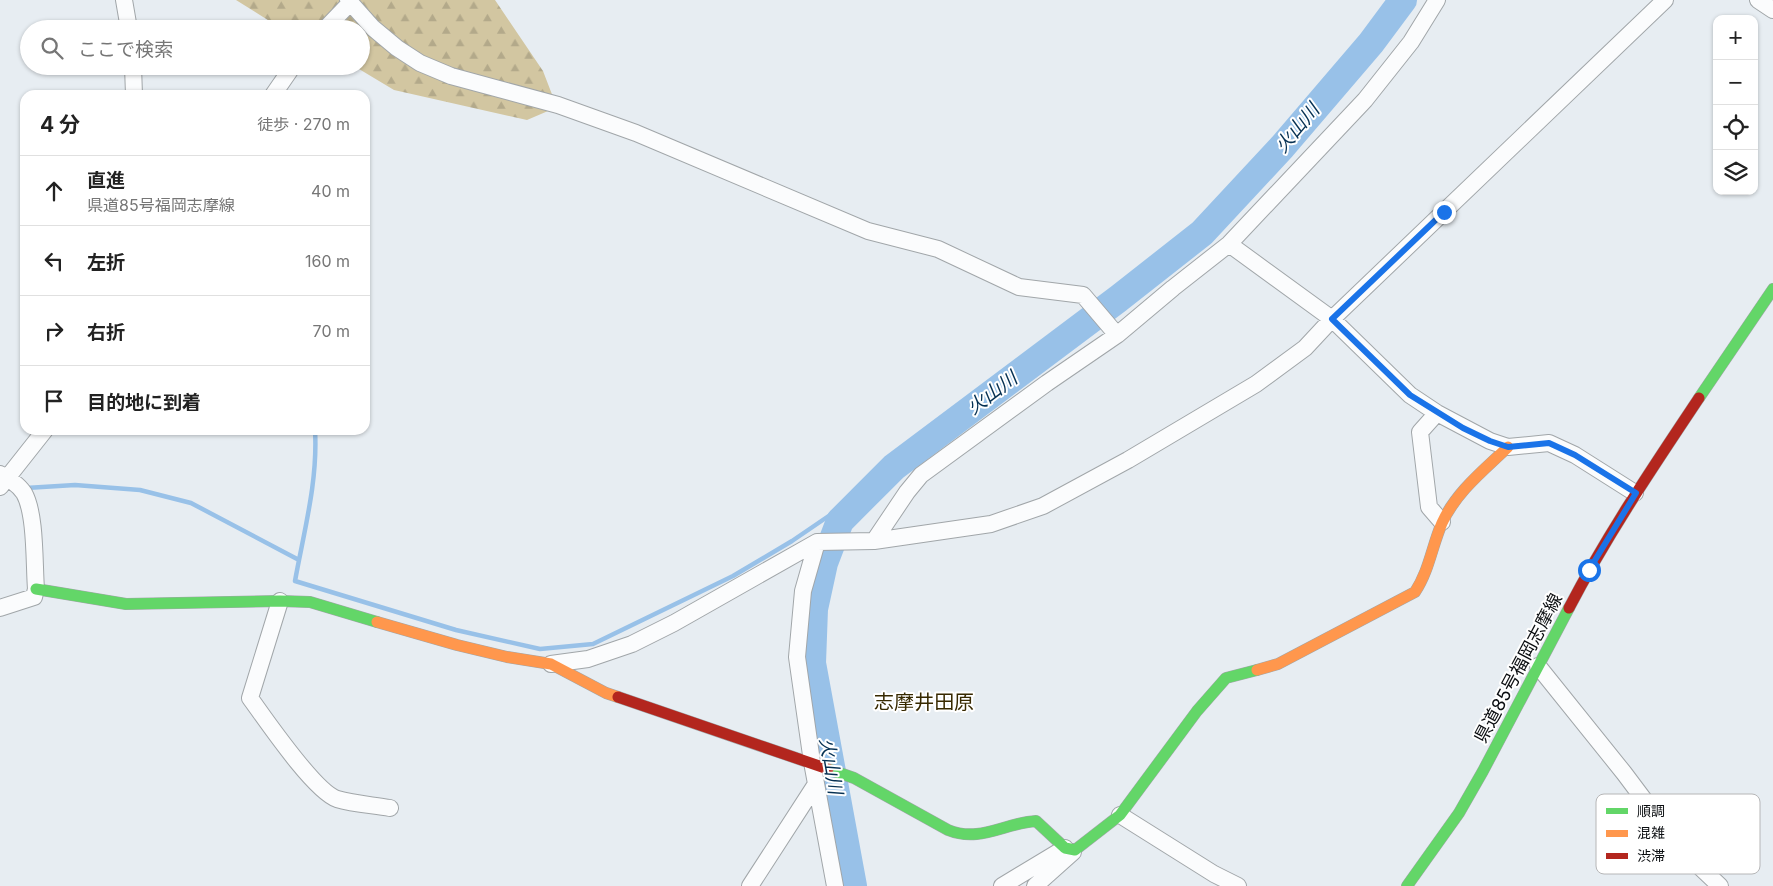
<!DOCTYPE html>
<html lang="ja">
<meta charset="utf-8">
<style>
body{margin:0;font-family:Inter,"Noto Sans JP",sans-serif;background:#f6f6f6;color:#222}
.controls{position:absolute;right:15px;top:15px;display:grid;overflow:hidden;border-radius:10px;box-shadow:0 1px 4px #0004}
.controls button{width:45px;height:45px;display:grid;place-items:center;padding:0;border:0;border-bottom:1px solid #e0e0e0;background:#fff;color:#222;font:25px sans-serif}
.stop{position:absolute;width:15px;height:15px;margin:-11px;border:4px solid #1a73e8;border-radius:50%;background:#fff}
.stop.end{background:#1a73e8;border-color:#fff;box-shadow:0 1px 5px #0008}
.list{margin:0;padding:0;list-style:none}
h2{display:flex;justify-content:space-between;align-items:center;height:65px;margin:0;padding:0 20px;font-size:21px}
h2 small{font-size:16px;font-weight:400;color:#767676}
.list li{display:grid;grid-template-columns:32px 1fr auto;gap:15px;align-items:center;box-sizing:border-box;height:70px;padding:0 20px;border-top:1px solid #e0e0e0}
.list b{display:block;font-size:19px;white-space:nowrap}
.list p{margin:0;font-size:16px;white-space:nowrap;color:#767676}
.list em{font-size:16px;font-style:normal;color:#767676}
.icon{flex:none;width:28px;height:28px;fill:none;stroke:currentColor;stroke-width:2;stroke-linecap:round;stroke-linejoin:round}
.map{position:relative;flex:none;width:1773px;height:886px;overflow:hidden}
.search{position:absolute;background:#fff;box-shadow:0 1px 4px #0004;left:20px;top:20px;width:350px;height:55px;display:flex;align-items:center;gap:12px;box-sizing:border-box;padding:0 18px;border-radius:28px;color:#767676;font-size:19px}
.panel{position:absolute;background:#fff;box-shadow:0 1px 4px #0004;left:20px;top:90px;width:350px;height:345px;border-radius:15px}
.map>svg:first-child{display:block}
.forest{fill:url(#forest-firs)}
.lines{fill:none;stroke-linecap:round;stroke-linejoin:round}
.stream{stroke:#98c1e8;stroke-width:4.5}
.river{stroke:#98c1e8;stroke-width:28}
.street-casing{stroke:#a1a6a9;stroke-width:18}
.fast-casing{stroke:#a1a6a9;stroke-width:12}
.slow-casing{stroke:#a1a6a9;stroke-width:12}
.jam-casing{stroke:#a1a6a9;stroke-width:12}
.street{stroke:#fbfcfd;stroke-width:16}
.fast{stroke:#63d668;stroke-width:11}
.slow{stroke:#ff974d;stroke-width:11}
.jam{stroke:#b3261e;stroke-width:11}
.route{stroke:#1a73e8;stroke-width:6}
.labels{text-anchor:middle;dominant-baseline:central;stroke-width:4;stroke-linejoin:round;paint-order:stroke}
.street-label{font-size:18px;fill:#0a0d10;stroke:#fff}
.water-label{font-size:19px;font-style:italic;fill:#053052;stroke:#fff}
.quarter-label{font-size:20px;fill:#372900;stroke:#fff}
.key{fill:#fff;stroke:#b6b6b7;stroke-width:1}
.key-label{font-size:14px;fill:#0a0d10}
</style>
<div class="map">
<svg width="1773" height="886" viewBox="0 0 1773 886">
<defs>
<pattern id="forest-firs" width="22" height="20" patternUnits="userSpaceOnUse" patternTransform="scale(1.25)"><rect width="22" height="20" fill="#d2c6a1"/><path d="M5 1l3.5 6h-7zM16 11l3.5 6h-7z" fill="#b3a98a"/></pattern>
</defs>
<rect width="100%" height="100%" fill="#e7edf2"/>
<path class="forest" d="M 236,0 L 495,0 L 543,71 L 553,97 L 548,111 L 527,120 L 394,90 L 354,66 L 361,66 L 361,29 L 282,29 Z"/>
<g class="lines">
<path class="stream" d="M 315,430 C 318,481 304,531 295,581 L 456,630 L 540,649 L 593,644 L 733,576 L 792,541 L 836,511 L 861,498
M 26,488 L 75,485 L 140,490 L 191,503 L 299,560"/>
<path class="river" d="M 853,886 L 812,663 L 814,609 L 824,563 L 840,521 L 894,467 L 1118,299 L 1202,233 L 1282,147 L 1371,43 L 1403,0"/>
<g class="street-casing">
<path id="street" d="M 124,0 L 129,29
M 348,0 L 373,28 L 397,48 L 420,63 L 451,76 L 558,105 L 636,133 L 868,231 L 938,249 L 1019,287 L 1083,295 L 1117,335
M 1758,0 L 1773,10
M 325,29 L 350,3
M 133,66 L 134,95
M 273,95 L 293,66
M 1229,244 L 1332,319 L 1410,395 L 1437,413 L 1490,441 L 1508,447 L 1549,443 L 1575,455 L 1635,493
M 1437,413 L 1420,432 L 1429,507 L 1442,522
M 0,474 C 9,479 18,484 24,493 C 36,514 34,564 36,589 L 34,597 L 0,608
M 0,487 L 45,430
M 874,541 L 907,492 L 921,475 L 1047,383 L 1117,335 L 1173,288 L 1229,244 L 1365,100 L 1411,42 L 1437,0
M 817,542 L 803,591 L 797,657 L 812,762 L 835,886
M 280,601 L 250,698 C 266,720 314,791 337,799 C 354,804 373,805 390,808
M 551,664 L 588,659 L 632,644 L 674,623 L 817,542 L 874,541 L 991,524 L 1043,506 L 1128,460 L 1256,384 L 1305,348 L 1332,319 L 1665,0
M 1538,666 L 1624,773 L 1681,849 L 1720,886
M 1120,815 L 1214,874 L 1238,886
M 750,886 L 816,784
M 1002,886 L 1065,848
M 1035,886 L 1073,852"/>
</g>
<g class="fast-casing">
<path id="fast" d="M 1699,398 L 1773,289
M 36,589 L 126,604 L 280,601 L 310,602 L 377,622
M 828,769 L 854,778 L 948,830 C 980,843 1004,823 1036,821 L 1065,848 L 1075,850 L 1120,815 L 1197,711 L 1226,678 L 1257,670
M 1407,886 L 1459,813 L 1483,771 L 1569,608"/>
</g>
<g class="slow-casing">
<path id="slow" d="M 377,622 L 457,645 L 507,657 L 551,664 L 606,693 L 618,697
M 1257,670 L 1278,664 L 1415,592 C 1429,571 1432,546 1442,523 C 1456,492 1484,470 1508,447"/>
</g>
<g class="jam-casing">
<path id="jam" d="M 1569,608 C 1607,535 1653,467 1699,398
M 618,697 L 828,769"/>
</g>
<use href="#street" class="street"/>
<use href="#fast" class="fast"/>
<use href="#slow" class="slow"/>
<use href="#jam" class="jam"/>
</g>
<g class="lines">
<path class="route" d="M 1444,212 L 1332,319 L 1410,395 L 1463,428 L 1490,441 L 1508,447 L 1549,443 L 1575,455 L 1636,493 L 1589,570"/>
</g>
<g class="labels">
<g class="street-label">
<text transform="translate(1518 668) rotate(-62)">県道85号福岡志摩線</text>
</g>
<g class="water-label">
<text transform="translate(1297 128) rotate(-50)">火山川</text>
<text transform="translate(992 393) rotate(-37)">火山川</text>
<text transform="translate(831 766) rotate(80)">火山川</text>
</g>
<g class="quarter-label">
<text x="924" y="702">志摩井田原</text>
</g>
</g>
<rect x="1596" y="794" width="164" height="80" rx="8" class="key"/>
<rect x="1606" y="808" width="22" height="6" fill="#63d668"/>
<rect x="1606" y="830" width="22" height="7" fill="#ff974d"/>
<rect x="1606" y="853" width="22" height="6" fill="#b3261e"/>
<g class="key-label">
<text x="1637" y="816">順調</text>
<text x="1637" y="838">混雑</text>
<text x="1637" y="861">渋滞</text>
</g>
</svg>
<div class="controls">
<button>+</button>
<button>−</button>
<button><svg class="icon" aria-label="locate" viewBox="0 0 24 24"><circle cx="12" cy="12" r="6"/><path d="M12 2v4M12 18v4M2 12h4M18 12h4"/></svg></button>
<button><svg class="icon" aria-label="layers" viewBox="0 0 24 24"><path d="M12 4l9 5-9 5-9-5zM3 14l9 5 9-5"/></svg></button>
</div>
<div class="stop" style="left:1589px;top:570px"></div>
<div class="stop end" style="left:1444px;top:212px"></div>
<div class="search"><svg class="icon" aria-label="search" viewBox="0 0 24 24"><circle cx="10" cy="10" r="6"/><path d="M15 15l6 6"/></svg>ここで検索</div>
<section class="panel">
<h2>4 分<small>徒歩 · 270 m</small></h2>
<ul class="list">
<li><svg class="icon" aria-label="ahead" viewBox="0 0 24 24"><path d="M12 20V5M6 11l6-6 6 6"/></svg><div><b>直進</b><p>県道85号福岡志摩線</p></div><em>40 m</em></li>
<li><svg class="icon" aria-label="left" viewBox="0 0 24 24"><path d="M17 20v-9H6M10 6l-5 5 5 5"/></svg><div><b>左折</b></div><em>160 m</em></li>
<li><svg class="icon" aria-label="right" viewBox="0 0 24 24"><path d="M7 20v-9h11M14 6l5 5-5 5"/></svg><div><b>右折</b></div><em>70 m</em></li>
<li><svg class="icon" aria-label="arrive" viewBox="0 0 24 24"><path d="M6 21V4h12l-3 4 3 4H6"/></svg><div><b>目的地に到着</b></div></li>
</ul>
</section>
</div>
